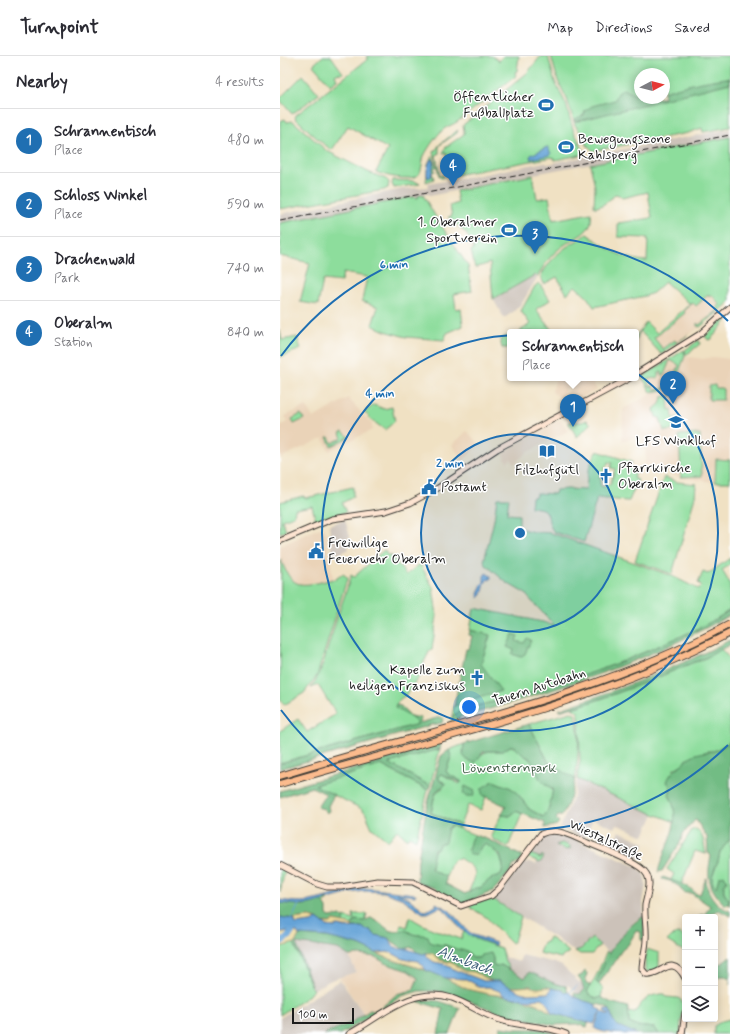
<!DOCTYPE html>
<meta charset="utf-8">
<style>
body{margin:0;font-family:Mynerve,sans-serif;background:#f2f2f3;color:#2b2b33}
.controls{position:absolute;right:12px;bottom:12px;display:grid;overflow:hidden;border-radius:4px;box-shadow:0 2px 10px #0003}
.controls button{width:36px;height:36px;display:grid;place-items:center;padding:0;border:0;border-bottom:1px solid #e1e1e2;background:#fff;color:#2b2b33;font:20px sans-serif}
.compass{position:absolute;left:354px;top:12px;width:36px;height:36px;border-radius:50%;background:#fff;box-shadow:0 2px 10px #0003;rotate:83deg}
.scale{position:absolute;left:12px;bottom:10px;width:62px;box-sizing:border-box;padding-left:4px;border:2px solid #1c1c1c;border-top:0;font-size:11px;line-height:14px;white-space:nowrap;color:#1c1c1c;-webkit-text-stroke:3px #fff;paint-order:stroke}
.you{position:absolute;left:189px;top:651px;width:14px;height:14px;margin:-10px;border:3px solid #fff;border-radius:50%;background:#1a73e8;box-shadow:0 0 0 6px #1a73e833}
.badge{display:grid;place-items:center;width:26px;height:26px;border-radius:50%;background:#1f6fb2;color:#fff;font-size:13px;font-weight:700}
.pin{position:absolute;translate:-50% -33px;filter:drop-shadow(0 1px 2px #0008)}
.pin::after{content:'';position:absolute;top:21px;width:14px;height:12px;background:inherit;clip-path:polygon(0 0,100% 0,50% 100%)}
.popup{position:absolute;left:227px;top:273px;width:132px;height:52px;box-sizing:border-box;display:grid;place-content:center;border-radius:4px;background:#fff;filter:drop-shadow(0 1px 3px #0005);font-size:13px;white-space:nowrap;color:#7c7c81}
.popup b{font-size:15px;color:#2b2b33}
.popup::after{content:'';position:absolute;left:50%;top:100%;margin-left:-8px;border:8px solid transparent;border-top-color:#fff}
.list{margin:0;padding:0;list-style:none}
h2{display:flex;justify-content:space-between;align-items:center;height:52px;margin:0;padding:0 16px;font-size:17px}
h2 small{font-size:13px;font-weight:400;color:#7c7c81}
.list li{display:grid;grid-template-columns:26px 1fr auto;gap:12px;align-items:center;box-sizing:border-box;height:64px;padding:0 16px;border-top:1px solid #e1e1e2}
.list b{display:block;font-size:15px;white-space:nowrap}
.list p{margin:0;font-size:13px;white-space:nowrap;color:#7c7c81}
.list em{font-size:13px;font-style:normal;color:#7c7c81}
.icon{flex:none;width:22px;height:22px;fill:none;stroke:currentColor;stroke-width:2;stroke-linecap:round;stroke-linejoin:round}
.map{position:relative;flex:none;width:450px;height:978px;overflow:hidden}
header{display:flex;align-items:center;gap:24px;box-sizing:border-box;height:56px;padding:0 20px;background:#fff;border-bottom:1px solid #e1e1e2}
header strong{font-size:19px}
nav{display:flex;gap:22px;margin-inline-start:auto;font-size:14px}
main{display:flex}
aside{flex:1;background:#fff}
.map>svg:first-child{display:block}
.built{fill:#ead3b8}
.industrial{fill:#ccc2b9}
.green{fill:#8ddd9c;stroke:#547c5c;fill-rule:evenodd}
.forest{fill:#72bc84;stroke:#476c50}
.sand{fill:#eeda9e;stroke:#857b5d}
.water{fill:#65a3d7;stroke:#40607a}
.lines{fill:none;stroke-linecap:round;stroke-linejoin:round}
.stream{stroke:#65a3d7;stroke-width:1}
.river{stroke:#65a3d7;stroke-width:7}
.secondary-casing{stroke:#3c3a35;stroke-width:7}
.highway-casing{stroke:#3c3a35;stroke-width:8}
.secondary{stroke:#fde4d1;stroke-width:5}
.highway{stroke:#fbbb8d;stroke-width:6}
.rail{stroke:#1c1c1c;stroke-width:1;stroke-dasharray:6 3;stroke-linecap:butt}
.ring{fill:none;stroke:#1f6fb2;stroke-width:2}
.labels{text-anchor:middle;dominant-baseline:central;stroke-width:3;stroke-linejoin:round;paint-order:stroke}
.poi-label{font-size:14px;fill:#1c1c1c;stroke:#fff;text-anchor:start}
.street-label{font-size:14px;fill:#1c1c1c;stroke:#fff}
.park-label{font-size:14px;fill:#446049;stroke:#fff}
.water-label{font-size:15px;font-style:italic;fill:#40607a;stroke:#fff}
.centre{fill:#1f6fb2;stroke:#fff;stroke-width:2}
.ring-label{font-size:12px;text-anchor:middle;font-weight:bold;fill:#1f6fb2;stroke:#fff;stroke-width:3;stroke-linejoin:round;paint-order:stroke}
</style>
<header>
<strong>Turnpoint</strong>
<nav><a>Map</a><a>Directions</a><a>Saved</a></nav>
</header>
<main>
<aside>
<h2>Nearby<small>4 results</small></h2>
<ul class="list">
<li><span class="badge">1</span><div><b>Schrannentisch</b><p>Place</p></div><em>480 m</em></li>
<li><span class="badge">2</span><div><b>Schloss Winkel</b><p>Place</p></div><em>590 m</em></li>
<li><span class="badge">3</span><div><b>Drachenwald</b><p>Park</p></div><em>740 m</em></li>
<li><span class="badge">4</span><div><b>Oberalm</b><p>Station</p></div><em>840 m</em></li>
</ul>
</aside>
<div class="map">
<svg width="450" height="978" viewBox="0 0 450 978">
<rect width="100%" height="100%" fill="#fff"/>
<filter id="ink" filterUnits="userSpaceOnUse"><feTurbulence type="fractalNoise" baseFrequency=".025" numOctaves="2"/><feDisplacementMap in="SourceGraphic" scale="8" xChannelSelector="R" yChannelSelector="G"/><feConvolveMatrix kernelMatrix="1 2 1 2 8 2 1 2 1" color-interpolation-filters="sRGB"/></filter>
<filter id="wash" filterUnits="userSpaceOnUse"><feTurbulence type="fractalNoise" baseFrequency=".012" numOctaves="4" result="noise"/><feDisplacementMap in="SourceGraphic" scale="16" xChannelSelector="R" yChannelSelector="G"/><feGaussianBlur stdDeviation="0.9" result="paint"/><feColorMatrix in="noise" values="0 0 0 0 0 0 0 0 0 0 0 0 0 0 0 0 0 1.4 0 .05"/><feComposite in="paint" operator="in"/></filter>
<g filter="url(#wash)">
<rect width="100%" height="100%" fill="#f0e1c3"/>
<path class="built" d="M 432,236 L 445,250 L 420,271 L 381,298 L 369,285 L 410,248 Z
M 403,300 L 423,303 L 433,301 L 450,303 L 450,404 L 436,404 L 435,426 L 400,422 L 367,409 L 364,408 L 366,401 L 364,381 L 360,379 L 344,385 L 342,384 L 343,353 L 372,338 L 362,321 L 387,305 Z
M 276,322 L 310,322 L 317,334 L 286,350 L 283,342 L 294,326 L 291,325 L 281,342 L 272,336 Z
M 68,342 L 92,368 L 92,374 L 49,395 L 43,382 L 0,402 L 0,370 L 7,366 L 5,360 L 26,350 L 33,362 Z
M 278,364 L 281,364 L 288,375 L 246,397 L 234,408 L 231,403 L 227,406 L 223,399 L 225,395 Z
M 187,375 L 199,388 L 183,405 L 172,389 Z
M 39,472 L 44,472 L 46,476 L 53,523 L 34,527 L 18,528 L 15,527 L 0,505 L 0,490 Z
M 79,899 L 95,901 L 107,908 L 128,915 L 138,922 L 133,934 L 117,938 L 103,950 L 94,955 L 90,954 L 84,958 L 59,921 L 76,916 L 69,900 Z"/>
<path class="industrial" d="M 450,73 L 450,81 L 254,118 L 150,140 L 149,138 L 143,139 L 138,142 L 133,141 L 0,167 L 0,158 L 123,133 L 148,131 L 147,128 L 190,121 L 265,106 L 267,108 Z
M 255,219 L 258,220 L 242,247 L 233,256 L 224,262 L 213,243 Z
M 65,464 L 70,481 L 66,483 L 69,493 L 53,500 L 49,470 L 51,468 Z
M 297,723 L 374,758 L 364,780 L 336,768 L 334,772 L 313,763 L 304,783 L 280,772 L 294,739 Z
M 339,775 L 365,787 L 357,806 L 333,796 L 331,794 Z
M 271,776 L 284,779 L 355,810 L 363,817 L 365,822 L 366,828 L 363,846 L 364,860 L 355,865 L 341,881 L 329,898 L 312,882 L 299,895 L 295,895 L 290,893 L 277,883 L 211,842 L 220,836 L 242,807 L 250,806 L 256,808 L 257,805 L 247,801 L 262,780 Z
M 15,887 L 58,893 L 69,900 L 76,916 L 51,924 L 33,934 Z
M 242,899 L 275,907 L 282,910 L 304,931 L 304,934 L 301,938 L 298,939 L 288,929 L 286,930 L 279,930 L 249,916 L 246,922 L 230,914 L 224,901 L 239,906 Z
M 60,924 L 84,958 L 73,966 L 44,978 L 0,978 L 0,962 Z"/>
<path class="green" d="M 43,0 L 51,0 L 63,17 L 61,19 L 59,17 L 55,19 L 57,24 L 50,29 L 33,9 Z
M 86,0 L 212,0 L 219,5 L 223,0 L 239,0 L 237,15 L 235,16 L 236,20 L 177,66 C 174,68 169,70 167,71 C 159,75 148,92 144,100 C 142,105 142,118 137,120 C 128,125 105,120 96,116 L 108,93 L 68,70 L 52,94 L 41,86 L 15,62 L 16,59 L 88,3 Z
M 261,0 L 268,0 L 275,26 L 286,48 L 293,73 L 305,98 L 275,104 L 273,101 L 169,120 L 167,118 L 170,118 L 166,97 L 163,97 L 166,91 L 184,78 L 184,75 L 183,69 L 247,17 Z
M 271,0 L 450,0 L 450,71 L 423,76 L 422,72 L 408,77 L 313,95 L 306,88 L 303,80 L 295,69 L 287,43 L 278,25 ZM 360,18 L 384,18 L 384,42 L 360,42 Z
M 23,19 L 39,38 L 12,58 L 0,44 L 0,42 Z
M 5,63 L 7,66 L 13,65 L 47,95 L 88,116 L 106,123 L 109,126 L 108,132 L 104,134 L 0,153 L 0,65 Z
M 178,74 L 177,77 L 161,88 L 159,91 L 159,98 L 156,99 L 160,120 L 163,119 L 163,122 L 161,122 L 159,120 L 154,96 L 160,88 Z
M 450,81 L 450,246 L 420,271 L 417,270 L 417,267 L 419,269 L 439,254 L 437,251 L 440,249 L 432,239 L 429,241 L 428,239 L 416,250 L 413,247 L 404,255 L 405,257 L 374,282 L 383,293 L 395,284 L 397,287 L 408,279 L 381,298 L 360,275 L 356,285 L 356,280 L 366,266 L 377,277 L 410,248 L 385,226 L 373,237 L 365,240 L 314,251 L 307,241 L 295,230 L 287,238 L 277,221 L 264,228 L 261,221 C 265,210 278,196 288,190 C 294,186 300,183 307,178 C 326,191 343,204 367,205 L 368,182 L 338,181 L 338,167 L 372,162 L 368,136 L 342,142 L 339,139 L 336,138 C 330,143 322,152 314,151 L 315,131 L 310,108 Z
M 152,99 L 156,111 L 154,112 L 155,115 L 152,116 L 154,123 L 146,126 L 148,108 Z
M 253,119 L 257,143 L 269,141 L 273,164 L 311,157 C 315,178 291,182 279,193 C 270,200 263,210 258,220 L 255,219 L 213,243 L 210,207 L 195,212 L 191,195 L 194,193 L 186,177 L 168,161 L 172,160 L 170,150 L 178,147 L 176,135 Z
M 113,124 L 135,125 L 140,128 L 114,132 L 112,128 Z
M 143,139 L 157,163 L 188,210 L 192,235 L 174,238 L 176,253 L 181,252 L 183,270 L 167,277 L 164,284 L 126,281 L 105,275 L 92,269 L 98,251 L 82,245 L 87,221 L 63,217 L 61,226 L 43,224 L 38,249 L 20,246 L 30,207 L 0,200 L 0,167 L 133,141 L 138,142 L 138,140 Z
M 259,227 L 270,244 L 256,253 L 273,276 L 239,276 L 250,268 L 241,255 L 255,230 Z
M 445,263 L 446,265 L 432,282 L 432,283 L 428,284 L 425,280 Z
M 0,274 L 2,284 L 17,281 L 21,293 L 0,301 Z
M 230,279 L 230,292 L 222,292 L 220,283 Z
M 419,284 L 420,288 L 406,299 L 405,294 Z
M 404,294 L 405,300 L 397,321 L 395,320 L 399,309 L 390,304 L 384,319 L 382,319 L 382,316 L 378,317 L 378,322 L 368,323 L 369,330 L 373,330 L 374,334 L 385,332 L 386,330 L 385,334 L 371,336 L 362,321 Z
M 435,329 L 436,332 L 441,332 L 443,333 L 443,344 L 429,344 L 429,330 Z
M 391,339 L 391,341 L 388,342 L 389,354 L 392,353 L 393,363 L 399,362 L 400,374 L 384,375 L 380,362 L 376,361 L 374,353 L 380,348 L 382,341 Z
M 94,349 L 104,353 L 112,351 L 115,365 L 105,374 L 93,365 L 84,356 Z
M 21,358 L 24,363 L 14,368 L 12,363 Z
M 307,364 L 311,368 L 297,381 L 288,366 L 302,366 Z
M 63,375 L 69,381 L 51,390 L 47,381 L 49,381 L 52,387 L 62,382 L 60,377 Z
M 420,378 L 422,420 L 401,421 L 399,379 Z
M 317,395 L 352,406 L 350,412 L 356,414 L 353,422 L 358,424 L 349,445 L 347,445 L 317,442 L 304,486 L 274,476 C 263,462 276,453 251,451 L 252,441 L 256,440 L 256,437 L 275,438 L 276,434 L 287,433 L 306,434 C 307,418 309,409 317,395 ZM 328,406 L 332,407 L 331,412 L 335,413 L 330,429 L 327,428 L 324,431 L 321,430 L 320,427 L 321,423 L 319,422 L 321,416 L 323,417 L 325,410 L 327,410 Z
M 436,403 L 450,404 L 450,426 L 435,426 Z
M 384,421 L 397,426 L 416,428 L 415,441 L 392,518 L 355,505 Z
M 73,431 L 73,441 L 62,447 L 66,456 L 48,461 L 36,466 L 32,450 L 15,453 L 14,460 L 2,464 L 6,475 L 0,477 L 0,446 L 23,440 L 26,442 Z
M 217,442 L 229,442 L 227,458 L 239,459 L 239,471 C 250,477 259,476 271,477 L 392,520 L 418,533 L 421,530 L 418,527 L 423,516 L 428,518 L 450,502 L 450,509 L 442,514 L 450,528 L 450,554 C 430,568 407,578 385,587 C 340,608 293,624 245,639 C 222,646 193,647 172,660 L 174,650 L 201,608 L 210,580 L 190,574 L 194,552 L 263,566 L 275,570 L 247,540 L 246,538 L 227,527 L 205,508 L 204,505 L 214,464 Z
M 104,494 L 109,501 L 111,499 L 126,519 L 140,508 L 153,531 L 157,560 L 152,593 L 150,594 L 144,606 L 141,618 L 125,640 C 120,642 116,647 116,652 C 123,656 133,662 138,668 L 0,707 L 0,675 L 18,663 L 27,676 L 56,658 L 38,629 L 31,632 C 43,615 46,595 53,575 C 58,556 66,538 71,519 L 74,521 Z
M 1,504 C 4,511 8,522 15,526 C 22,532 45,525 53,523 L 54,524 L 63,518 L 67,521 L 67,523 L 37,620 L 24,637 L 4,649 L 0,644 Z
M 441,593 L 450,603 L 450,686 L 434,695 L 428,695 L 408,702 L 401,709 L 394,713 L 389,739 L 394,748 L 395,766 L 369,756 L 297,723 L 300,705 L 299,660 L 298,656 L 292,652 C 334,640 374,623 414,606 L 420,605 Z
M 291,656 L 295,658 C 301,671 298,707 295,723 L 269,707 L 249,668 Z
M 184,688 L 183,695 L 200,700 C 206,694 212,695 220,695 C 225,695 227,691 231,690 C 234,690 251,704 253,707 C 256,712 257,719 261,724 C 264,728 269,730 273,733 C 271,742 270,755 263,761 L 249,753 L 238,738 L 231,732 L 213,725 L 202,739 L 206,741 L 201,754 L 188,749 L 180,769 L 151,757 C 153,749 153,735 163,732 L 164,726 L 159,724 L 159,721 L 162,718 L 179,728 L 181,725 L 168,718 L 166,715 L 171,701 L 169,694 Z
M 160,693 L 150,730 L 108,707 Z
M 101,709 L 148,734 L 136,784 L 129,780 L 127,783 L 117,774 L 108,785 L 92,772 L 85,756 L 80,752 L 34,729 Z
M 236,755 L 242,758 L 228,791 L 214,784 L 211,780 L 221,759 L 230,760 Z
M 172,770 L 195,779 L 191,783 L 202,789 L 206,788 C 215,794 227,805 222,816 C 220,820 217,820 214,821 C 209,824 206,828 201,831 C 198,833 193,833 189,835 C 198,815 198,814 179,802 C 170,804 169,814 166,821 L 152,815 C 147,800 162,784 168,772 Z
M 416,773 C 424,777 424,790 426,798 L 415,795 L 401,829 L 391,824 L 394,818 L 387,813 L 412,774 Z
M 449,783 L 450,783 L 450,850 L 448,848 L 449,843 C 442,837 443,831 446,824 L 439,821 L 436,832 L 433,829 L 432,821 L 435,812 L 438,805 L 440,796 Z
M 282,787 L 290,790 L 290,793 L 286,794 L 276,789 Z
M 254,790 L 250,798 L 261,802 L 262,799 L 263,800 L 263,803 L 260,806 L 247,801 Z
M 0,811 L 5,814 L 0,837 Z
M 211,842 L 241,861 L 234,885 L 231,887 L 206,861 L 191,852 L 189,849 Z
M 73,858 L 87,858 L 85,865 L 75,865 L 72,869 L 62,867 L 64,865 L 64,861 L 74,864 Z
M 130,861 C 145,872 164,877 181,883 L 184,875 L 196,883 L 221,892 L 225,905 L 230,914 L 221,909 L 216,911 L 213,909 L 213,902 L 193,902 L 187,895 L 177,894 L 166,889 L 153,888 L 140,879 L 134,879 L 126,874 L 119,875 L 121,869 L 127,871 Z
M 400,877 L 405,883 L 405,896 L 387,885 L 392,880 Z
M 269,881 L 283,891 L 289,896 L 281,902 L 259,897 L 263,886 L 266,887 Z
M 312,882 L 320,889 L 312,898 L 300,898 L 295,895 L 301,893 Z
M 14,887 L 33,934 L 27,941 L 0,959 L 0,891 Z
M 367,893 L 379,897 L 379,912 L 377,914 L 369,916 L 365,914 L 365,907 Z
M 327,895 L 329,898 L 316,926 L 319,928 L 323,933 L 321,941 L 316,943 L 307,936 L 317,918 Z
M 380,938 L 385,938 L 386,941 L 399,942 L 405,949 L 401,965 L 400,978 L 379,978 L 375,972 L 356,970 L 349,967 L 348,957 L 355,956 C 363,945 366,940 380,938 Z
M 450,963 L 450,978 L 434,978 L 434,970 L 442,965 Z"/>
<path class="forest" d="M 446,22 L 450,23 L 450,27 L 294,66 L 295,63 L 304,59 L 305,55 L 312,50 L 335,44 L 338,37 L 344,33 L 355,39 L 360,35 L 360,42 L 384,42 L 384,36 C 404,29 425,25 446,22 Z
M 450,554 L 450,559 C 366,606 273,636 181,661 L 171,665 L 172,660 C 193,647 222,646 245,639 C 293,624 340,608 385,587 C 407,578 430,568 450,554 Z
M 190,574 L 210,579 L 201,608 L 221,635 L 174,650 L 186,593 L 189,593 L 192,580 L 189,579 Z
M 233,578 L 238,580 L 236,585 L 244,587 L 247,582 L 251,584 L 245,598 L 240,601 L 232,598 L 234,594 L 227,591 Z
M 450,584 L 450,589 C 440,593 423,605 414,606 C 370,625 326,643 279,655 L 278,654 C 337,634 395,613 450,584 Z
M 116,649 L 121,650 L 131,660 L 141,662 L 140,667 L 160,661 L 163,662 L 162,667 L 151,669 L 0,713 L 0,707 L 138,668 C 134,663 122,656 115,652 Z
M 249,668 L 269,707 L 295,723 C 293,736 288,749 282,760 L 278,760 L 276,763 L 279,766 L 277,769 L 265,772 L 265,767 L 236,755 L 230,760 L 221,759 L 226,750 L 202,739 L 202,732 L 213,725 L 231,732 L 238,738 L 249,753 L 263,761 C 270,755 271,742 273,733 L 265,728 L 260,723 L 252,706 L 249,702 L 242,698 L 235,691 L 232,690 L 230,690 L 223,695 L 208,695 L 203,696 L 195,707 L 187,704 L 183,699 L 184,688 Z
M 450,686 L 450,783 L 440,796 L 438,805 L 435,812 L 432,821 L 433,829 L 436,831 L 439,821 L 444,819 L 447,824 C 443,831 441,837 449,843 L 448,848 L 445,849 C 429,833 426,822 431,800 L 428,797 L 427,781 L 416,764 L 415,764 L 403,778 L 400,787 L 382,815 L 378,816 C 385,788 404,766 389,739 C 392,733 391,731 387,726 C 390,717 395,714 401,709 C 404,707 406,704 408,702 C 415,697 425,696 433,695 C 438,694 445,689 450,686 Z
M 161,687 L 160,693 L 109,707 L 150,730 L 148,734 L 101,709 L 35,729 L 54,739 L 48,750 L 49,755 L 47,757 L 44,753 L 37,751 L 46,738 L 32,731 L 0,741 L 0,735 Z
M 169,694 L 171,701 L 166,715 L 168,718 L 181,725 L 181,727 L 162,718 L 159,720 L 159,724 L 166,728 C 163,731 160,732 158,734 C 153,739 153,751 151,757 L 180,769 L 179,772 L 172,770 L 168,772 L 165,786 L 159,788 L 158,792 L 154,793 L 151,811 L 152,814 L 166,821 L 166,828 L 185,838 L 195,832 L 200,832 L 209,824 L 220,819 L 222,816 L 223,810 L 220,799 L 206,788 L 202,789 L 197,798 L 190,799 L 188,794 L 191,783 L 195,779 L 209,784 L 242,800 L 239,806 L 234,809 L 230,816 L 213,835 L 197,842 L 180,848 L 174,841 L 162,839 L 155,832 L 137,826 L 138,804 L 146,753 L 161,700 Z
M 185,730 L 195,735 L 193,740 L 185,740 L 183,737 Z
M 383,821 C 386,822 408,830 410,832 C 413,834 414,837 417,838 L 420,838 L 426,822 C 426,837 436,850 450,855 L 450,860 L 439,854 L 430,858 L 428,861 L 418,861 L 420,859 L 425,858 L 430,850 L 411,837 L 405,837 L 401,834 L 400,831 L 390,825 L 382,823 Z
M 49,843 L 44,847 L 47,852 L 47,859 L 50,861 L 61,859 L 65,863 L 62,867 L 54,865 L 50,867 L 41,866 L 37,863 L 29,861 L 14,863 L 0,861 L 0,847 L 23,849 Z
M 364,860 L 364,885 L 361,884 L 361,876 L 356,875 L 348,889 L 342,894 L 319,928 L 316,926 C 321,917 324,907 329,897 C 338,883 350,868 364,860 Z
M 90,862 C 98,862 104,872 111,875 C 116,876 119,875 124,874 C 128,874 129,877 133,878 C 138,880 143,878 148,880 L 150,886 C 155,889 161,888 167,890 C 174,892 178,894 187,895 L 193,902 L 199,902 L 201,899 L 211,897 L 213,902 L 213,909 L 215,911 L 221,909 L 245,922 L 249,916 C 262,920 273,929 286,930 L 288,936 L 285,937 L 282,934 L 267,931 L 257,933 L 250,930 L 239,931 L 230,931 L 220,925 L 212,925 L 194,916 L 184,915 L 172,907 L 160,904 L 156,900 L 146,897 L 143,898 L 137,896 L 132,891 L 123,893 L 108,882 L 95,879 L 91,874 L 86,874 L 82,871 L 72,871 L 72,869 L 75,864 L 85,865 Z
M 19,879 L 47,881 L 79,889 L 110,903 L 157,918 L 187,933 L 209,938 L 241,943 L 257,948 L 272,957 L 309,966 L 307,971 L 296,968 L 274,969 L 222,958 L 190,945 L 159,935 L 139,935 L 122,940 L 61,978 L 44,978 L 73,966 L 90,954 L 94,955 L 103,950 L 117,938 L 133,934 L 138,922 L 128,915 L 107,908 L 95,901 L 79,899 L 69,900 L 58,893 L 16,887 L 32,929 L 31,930 L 14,887 Z
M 450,901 L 450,928 L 450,924 L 445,920 L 440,920 L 438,922 L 435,922 L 435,905 L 436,907 L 441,908 Z
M 305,915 L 307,917 L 306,922 L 306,927 L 310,929 L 307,936 L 316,943 L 321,941 L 330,946 L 348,951 L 349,967 L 356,970 L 375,972 L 379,978 L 357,978 L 346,974 L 336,969 L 333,964 L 330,954 L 325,950 L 307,946 L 298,943 L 294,939 L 294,937 C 299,939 301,938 304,934 L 301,925 L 298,921 L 302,919 Z
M 142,944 L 159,945 L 180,952 L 170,978 L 158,978 L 163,953 L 136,945 Z
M 220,971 L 236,973 L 260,973 L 278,978 L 220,978 Z"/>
<path class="sand" d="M 29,861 L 37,863 L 31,866 L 16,868 L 14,863 Z
M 54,865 L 72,869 L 72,871 C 68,872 64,870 59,870 C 53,870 49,873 44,867 L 50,867 Z
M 7,875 L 17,876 L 19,879 L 15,887 L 0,891 L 0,877 Z
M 110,896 L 123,903 L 139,905 L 146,914 L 110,903 L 96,897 Z
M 146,897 L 152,897 L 160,904 L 172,907 L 184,915 L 194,916 L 212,925 L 204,925 L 175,914 L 164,908 L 154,906 L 147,901 Z
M 165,922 L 186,923 L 200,931 L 209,931 L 219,935 L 225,940 L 209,938 L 187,933 Z
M 250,930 C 261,935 262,929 271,932 L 270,937 L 249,938 L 240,936 L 230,931 L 239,931 Z
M 262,942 L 266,945 L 272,957 L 257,948 L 241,943 L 252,944 Z"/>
<path class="water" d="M 267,91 L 268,91 L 271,98 L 270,99 L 251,103 L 250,101 L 251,99 Z
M 152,103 C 155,108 152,116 151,121 L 148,122 C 145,117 148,109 150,104 Z
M 206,517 L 211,520 L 211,522 L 210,524 L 208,523 C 203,527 205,537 199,542 L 198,539 C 198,535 201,532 202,528 L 204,526 L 204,520 Z
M 85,832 L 136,838 L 135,840 L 117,838 L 128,842 L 145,855 L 156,850 L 156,847 L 169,854 L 189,876 L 194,879 L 216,887 L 215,889 C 203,885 191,882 181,873 C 174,865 170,857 160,851 L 148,857 L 143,857 L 123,843 L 104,836 L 85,835 L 71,837 L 30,848 L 18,849 L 0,847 L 0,844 C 9,845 19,847 29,845 C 48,842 65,834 85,832 Z
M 0,861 L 14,863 L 16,868 L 31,866 L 37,863 L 41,866 L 44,867 L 47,870 L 54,871 L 59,870 L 65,872 L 82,871 L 86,874 L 91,874 L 95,879 L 108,882 L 113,890 L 120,893 L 127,893 L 143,898 L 146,897 L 147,901 L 154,906 L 164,908 L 175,914 L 204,925 L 220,925 L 240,936 L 249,938 L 269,937 L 271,932 L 282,934 L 285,937 L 288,936 C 292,939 296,942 300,943 C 305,946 311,946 316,949 L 316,952 L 321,954 L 314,968 L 272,957 L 266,945 L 262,942 L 252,944 L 241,943 L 225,940 L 219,935 L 209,931 L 200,931 L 186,923 L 165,922 L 146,914 L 139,905 L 123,903 L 110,896 L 96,897 L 79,889 L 47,881 L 19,879 L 17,876 L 7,875 L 0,877 Z
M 325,953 L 330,954 L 333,964 L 336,969 L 357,978 C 343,978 323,978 314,972 L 321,956 L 329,959 L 329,958 L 324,955 Z"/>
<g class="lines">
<path class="stream" d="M 12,863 L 19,848
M 288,938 L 297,930"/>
<path class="river" d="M 0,886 C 7,883 11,879 13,871"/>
</g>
</g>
<g filter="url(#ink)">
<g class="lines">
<g class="secondary-casing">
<path id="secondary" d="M 356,318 L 420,278 L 450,251
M 0,485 L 52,463 L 106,455 L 130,447 L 158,432 L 217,393 L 350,322
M 0,809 L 37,828 L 47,831 L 61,831 L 97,825 L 133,826 L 181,850 L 211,840 L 219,833 L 261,778 C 277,770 292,781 308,787 C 320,792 358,806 365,816 C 373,825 367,838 365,849 C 364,860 367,871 366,883 C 366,893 362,903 362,913 L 366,918 C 381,921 391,896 405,922
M 69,978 C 102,960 132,929 172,942 C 189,948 203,959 220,964 C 241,971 265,969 286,978
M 402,978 L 405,957"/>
</g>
<g class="highway-casing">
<path id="highway" d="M 0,720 C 151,673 310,643 450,568
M 0,728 C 151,683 310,650 450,577"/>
</g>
<use href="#secondary" class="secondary"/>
<use href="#highway" class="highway"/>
<path class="rail" d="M 0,165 L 450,79"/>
</g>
</g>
<circle cx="240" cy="477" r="99" fill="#1f6fb2" fill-opacity=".12"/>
<g class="ring">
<circle cx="240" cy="477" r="99"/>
<circle cx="240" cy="477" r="198"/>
<path d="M448 689A297 297 0 0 1 1 654M1 300A297 297 0 0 1 448 265"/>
</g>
<defs>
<g id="stadium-bare" transform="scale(1.2)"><path d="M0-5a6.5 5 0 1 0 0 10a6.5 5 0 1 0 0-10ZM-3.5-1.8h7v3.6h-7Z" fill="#1f6fb2" stroke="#fff" stroke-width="2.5" paint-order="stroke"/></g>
<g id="school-bare" transform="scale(1.2)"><path d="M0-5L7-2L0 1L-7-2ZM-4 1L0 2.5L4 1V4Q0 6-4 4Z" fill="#1f6fb2" stroke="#fff" stroke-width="2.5" paint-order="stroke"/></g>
<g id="library-bare" transform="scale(1.2)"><path d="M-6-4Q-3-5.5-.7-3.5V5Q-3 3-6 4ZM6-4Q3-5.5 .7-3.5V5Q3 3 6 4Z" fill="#1f6fb2" stroke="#fff" stroke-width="2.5" paint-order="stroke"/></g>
<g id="church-bare" transform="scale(1.2)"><path d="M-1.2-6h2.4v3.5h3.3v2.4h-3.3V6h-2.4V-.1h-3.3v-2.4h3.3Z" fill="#1f6fb2" stroke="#fff" stroke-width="2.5" paint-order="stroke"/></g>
<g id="civic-bare" transform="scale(1.2)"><path d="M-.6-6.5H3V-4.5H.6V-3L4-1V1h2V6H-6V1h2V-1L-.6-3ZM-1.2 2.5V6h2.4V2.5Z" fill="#1f6fb2" stroke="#fff" stroke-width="2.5" paint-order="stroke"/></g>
</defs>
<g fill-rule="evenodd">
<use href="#stadium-bare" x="266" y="49"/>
<use href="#stadium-bare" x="286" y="91"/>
<use href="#stadium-bare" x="229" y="174"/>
<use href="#school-bare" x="396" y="366"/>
<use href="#library-bare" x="267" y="395"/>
<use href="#church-bare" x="326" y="420"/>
<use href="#civic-bare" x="149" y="431"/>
<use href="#civic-bare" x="36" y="495"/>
<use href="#church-bare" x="197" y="622"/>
</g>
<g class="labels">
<g class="poi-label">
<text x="254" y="41" text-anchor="end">Öffentlicher<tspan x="254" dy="16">Fußballplatz</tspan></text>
<text x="298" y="83">Bewegungszone<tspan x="298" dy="16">Kahlsperg</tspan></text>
<text x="217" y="166" text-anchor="end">1. Oberalmer<tspan x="217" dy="16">Sportverein</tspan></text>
<text x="396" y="385" text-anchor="middle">LFS Winklhof</text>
<text x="338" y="412">Pfarrkirche<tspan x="338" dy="16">Oberalm</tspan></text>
<text x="267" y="414" text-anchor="middle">Filzhofgütl</text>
<text x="161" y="431">Postamt</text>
<text x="48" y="487">Freiwillige<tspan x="48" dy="16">Feuerwehr Oberalm</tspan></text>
<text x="185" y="614" text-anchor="end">Kapelle zum<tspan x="185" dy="16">heiligen Franziskus</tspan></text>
</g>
<g class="street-label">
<text transform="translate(259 631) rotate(-18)">Tauern Autobahn</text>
<text transform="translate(326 784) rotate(25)">Wiestalstraße</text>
</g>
<g class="park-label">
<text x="229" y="712">Löwensternpark</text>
</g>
<g class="water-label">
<text transform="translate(185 905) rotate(20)">Almbach</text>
</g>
</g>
<circle cx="240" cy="477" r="6" class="centre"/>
<g class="ring-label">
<text x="114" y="212">6 min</text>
<text x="100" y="341">4 min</text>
<text x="170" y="411">2 min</text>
</g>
</svg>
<div class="controls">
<button>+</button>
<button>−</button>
<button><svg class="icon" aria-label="layers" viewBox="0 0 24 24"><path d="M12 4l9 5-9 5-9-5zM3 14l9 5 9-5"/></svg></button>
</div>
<svg class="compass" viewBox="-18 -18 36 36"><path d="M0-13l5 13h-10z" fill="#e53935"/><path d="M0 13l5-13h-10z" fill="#7c7c81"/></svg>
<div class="scale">100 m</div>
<div class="you"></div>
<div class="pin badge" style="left:293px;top:371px">1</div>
<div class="popup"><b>Schrannentisch</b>Place</div>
<div class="pin badge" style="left:393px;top:348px">2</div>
<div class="pin badge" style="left:255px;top:198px">3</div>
<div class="pin badge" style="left:173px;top:130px">4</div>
</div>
</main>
